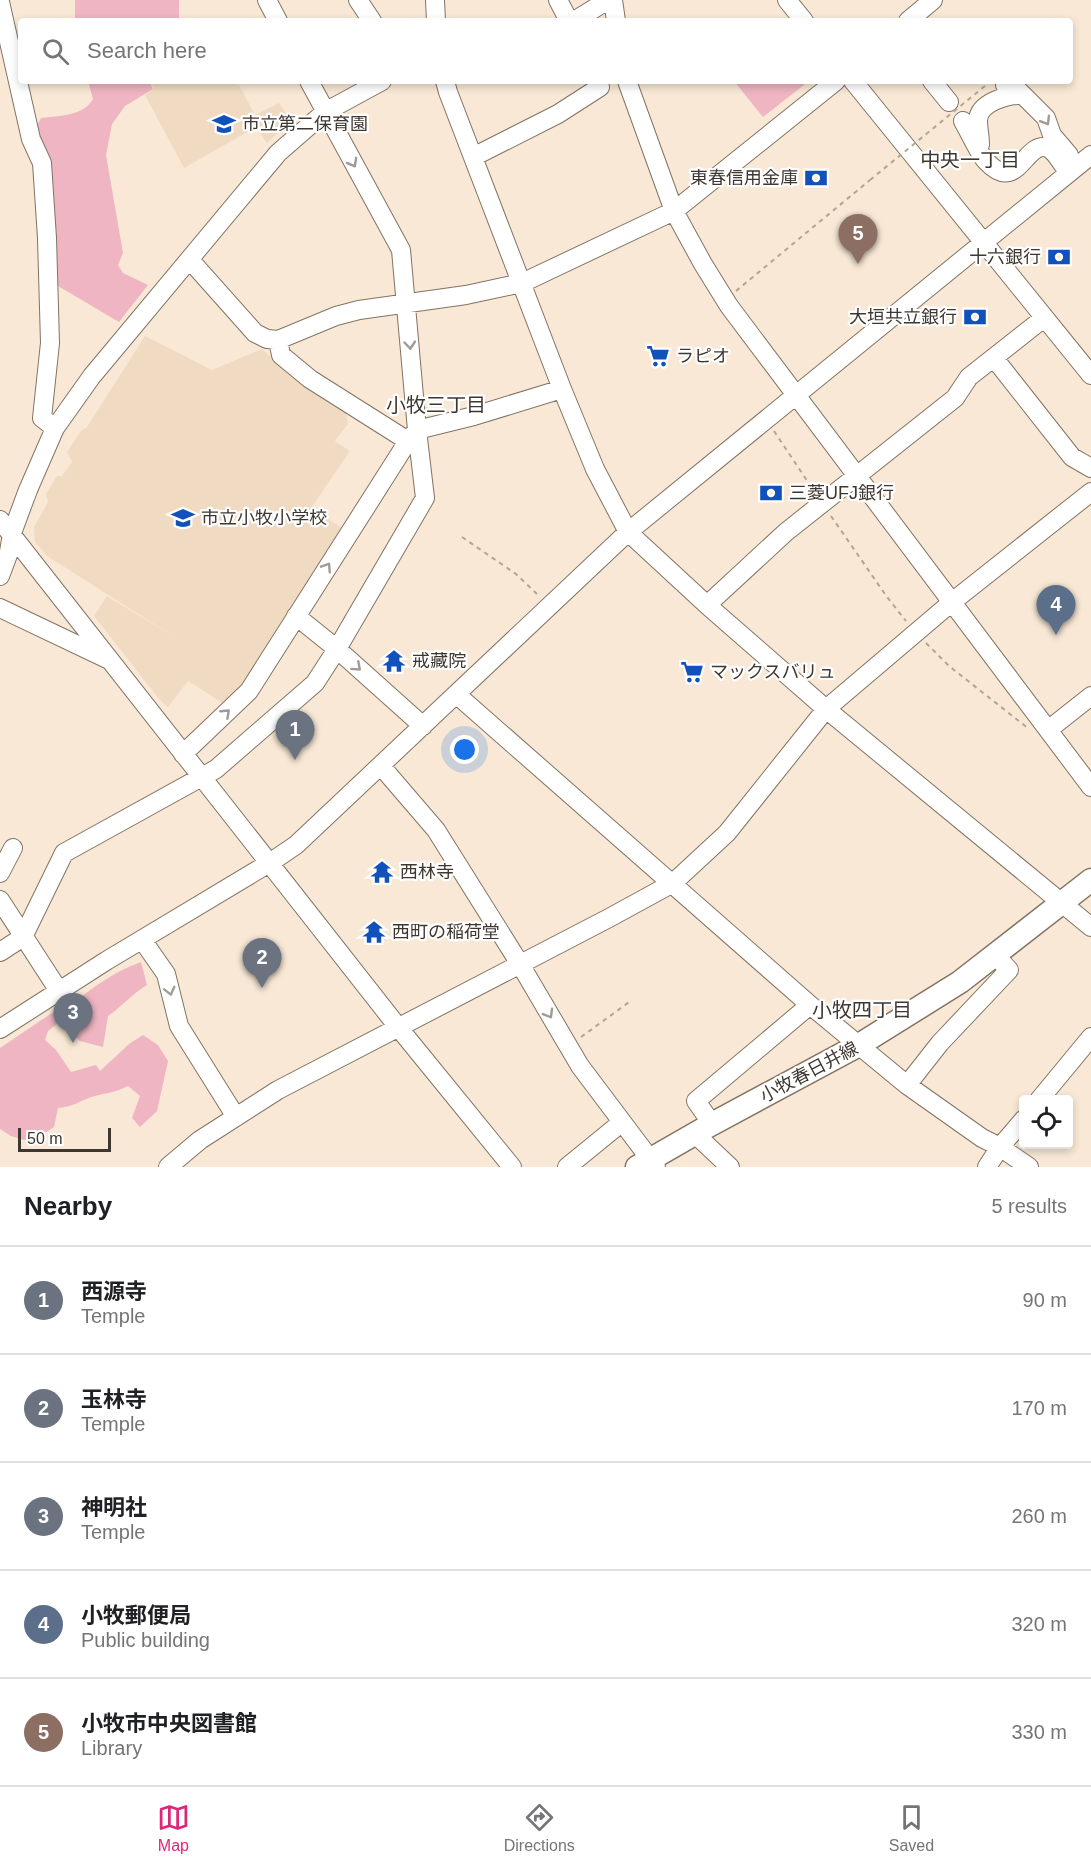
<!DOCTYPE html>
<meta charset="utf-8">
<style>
body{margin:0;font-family:Helvetica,"Noto Sans JP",sans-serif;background:#f2f2f2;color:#202124}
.controls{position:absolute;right:18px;bottom:18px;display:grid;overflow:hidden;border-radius:6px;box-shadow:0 3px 9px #0003}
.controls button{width:54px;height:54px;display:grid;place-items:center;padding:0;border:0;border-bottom:2px solid #e0e0e0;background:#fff;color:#202124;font:30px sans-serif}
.scale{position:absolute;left:18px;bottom:15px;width:93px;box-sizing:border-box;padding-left:6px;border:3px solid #3d3730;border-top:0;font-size:16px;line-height:21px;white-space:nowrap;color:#3d3730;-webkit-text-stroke:4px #fff;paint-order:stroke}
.you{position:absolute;left:465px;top:750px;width:21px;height:21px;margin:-15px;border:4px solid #fff;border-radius:50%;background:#1a73e8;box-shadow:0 0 0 9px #1a73e833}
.badge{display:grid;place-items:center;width:39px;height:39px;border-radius:50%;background:#db2777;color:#fff;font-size:20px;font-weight:700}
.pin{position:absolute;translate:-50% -50px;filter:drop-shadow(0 2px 3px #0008)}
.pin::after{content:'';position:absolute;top:32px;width:21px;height:18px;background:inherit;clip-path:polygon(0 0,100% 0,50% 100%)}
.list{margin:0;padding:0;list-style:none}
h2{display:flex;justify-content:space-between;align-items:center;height:78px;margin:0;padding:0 24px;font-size:26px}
h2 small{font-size:20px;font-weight:400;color:#757577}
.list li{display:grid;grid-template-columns:39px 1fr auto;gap:18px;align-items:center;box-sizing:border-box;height:108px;padding:0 24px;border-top:2px solid #e0e0e0}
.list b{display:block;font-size:22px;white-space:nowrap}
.list p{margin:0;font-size:20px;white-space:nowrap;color:#757577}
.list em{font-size:20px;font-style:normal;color:#757577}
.icon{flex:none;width:33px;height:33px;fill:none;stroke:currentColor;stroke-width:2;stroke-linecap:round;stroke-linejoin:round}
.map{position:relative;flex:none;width:1091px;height:1167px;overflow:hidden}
.search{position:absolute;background:#fff;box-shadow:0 3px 9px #0003;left:18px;right:18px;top:18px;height:66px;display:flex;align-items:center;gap:15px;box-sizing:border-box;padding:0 21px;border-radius:6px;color:#757577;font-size:22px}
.sheet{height:618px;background:#fff}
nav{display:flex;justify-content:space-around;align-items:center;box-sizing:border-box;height:84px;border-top:2px solid #e0e0e0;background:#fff;font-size:16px;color:#757577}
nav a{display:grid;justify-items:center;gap:3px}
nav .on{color:#db2777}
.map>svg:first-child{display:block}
.built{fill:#f0dbc2}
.green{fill:#efb5c2}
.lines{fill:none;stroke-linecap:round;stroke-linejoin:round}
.minor-casing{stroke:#827463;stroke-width:20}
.major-casing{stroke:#827463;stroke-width:25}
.path{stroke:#b1a596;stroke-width:2;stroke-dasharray:4.5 4.5;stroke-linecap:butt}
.minor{stroke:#fff;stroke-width:18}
.major{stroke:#fff;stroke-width:22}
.path-bridge{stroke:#b1a596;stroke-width:2;stroke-dasharray:4.5 4.5;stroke-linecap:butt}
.oneway{stroke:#9e9b98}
.labels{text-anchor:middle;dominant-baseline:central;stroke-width:4.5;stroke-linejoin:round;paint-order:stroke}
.poi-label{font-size:18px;fill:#3d3730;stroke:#fff;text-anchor:start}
.street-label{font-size:18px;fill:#3d3730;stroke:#fff}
.neighbourhood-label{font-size:20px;fill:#3d3730;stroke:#fff}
</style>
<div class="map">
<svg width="1091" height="1167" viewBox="0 0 1091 1167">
<rect width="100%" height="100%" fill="#f8e8d5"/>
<path class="built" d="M 150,81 L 237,81 L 255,115 L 279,103 L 291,121 L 267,143 L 256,127 L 184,168 L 145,95 L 154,89 Z
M 145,336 L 212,370 L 262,349 L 285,370 L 326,401 L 345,408 L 348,424 L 335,441 L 350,451 L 311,508 L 345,530 L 245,687 L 226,705 L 188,681 L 168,707 L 160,700 L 94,616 L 107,596 L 176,638 L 47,556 L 35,542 L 34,527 L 48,502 L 46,494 L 57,476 L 62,476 L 72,462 L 67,452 L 81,431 L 87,427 Z"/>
<path class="green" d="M 75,0 L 179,0 L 179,21 L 75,21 Z
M 88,81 L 149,81 L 153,89 L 125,106 L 112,124 L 106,155 L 123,253 L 118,265 L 123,273 L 148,285 L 119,322 L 53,283 L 33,133 L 41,118 C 58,116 84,116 93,99 Z
M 734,81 L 809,81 L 763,117 Z
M 141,962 L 147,985 C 132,994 122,1006 108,1016 L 103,1047 L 80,1041 L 69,1030 L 70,1014 L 48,1031 L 45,1040 L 56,1050 L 71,1072 L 96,1065 L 100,1071 L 129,1044 L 143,1035 L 158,1045 L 168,1061 L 157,1111 L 140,1127 L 132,1118 L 140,1096 L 128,1086 C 114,1093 109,1092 95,1096 C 80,1100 74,1107 58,1108 L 54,1127 L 31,1142 L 11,1136 L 0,1129 L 0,1048 L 58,1009 L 65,1009 C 89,991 112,972 141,962 Z"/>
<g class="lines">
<g class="minor-casing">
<path id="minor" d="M 267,0 L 278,21
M 358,0 L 372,21
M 435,0 L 436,21
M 558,0 L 569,21
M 613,0 L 616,21
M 787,0 L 804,21
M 0,2 L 31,139 L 42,163 L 47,238 L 50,343 L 42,418 L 55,428
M 574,21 L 608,0
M 908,21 L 933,0
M 445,81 L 448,92 L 562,389 L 595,469 L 628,532 L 707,605 L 826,709 L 1091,927
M 627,81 L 674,211 L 703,264 L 729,306 L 1091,787
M 853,81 L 1091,375
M 932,81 L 949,102
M 1005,85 L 1020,92 L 1046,118 L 1052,135 L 1069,155
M 963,121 C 969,131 979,154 986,161 C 1018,196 1025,139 1048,148 C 1056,152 1063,165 1068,173
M 980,145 C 980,136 978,128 978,120 C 979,102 1009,94 1022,95
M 473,157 L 558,114 L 600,87 L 597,81
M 190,260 L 255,333 L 267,339 L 278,340 L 336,316 L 359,310 L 466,295 L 522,283 L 674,211 L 836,81
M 278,340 L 281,355 L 310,379 L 408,441
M 994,358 L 1072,457 L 1091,468
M 0,520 L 398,1027 L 512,1167
M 0,576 L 9,552 L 12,533 L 28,490 L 55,428 L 92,376 L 278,153 L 325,112 L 382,81
M 707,605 L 786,532 L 955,398 L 969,377 L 1044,318
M 0,608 L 107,659
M 296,616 L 337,649 L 423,726
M 456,694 L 810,1005 L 907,1085 L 982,1138 L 1000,1147 L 1029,1167
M 1048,730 L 1091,696
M 183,754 L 249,691 L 408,441 L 417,430 L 401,250 L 309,81
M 381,766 L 436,830 L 520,964 L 580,1066 L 656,1167
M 0,873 L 13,848
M 0,900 L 59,991
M 143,941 L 166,974 L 179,1026 L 236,1117
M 0,952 L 23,937 L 64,853 L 216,769 L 315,683 L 337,649 L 425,498 L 417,430 L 474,416 L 562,389
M 0,1029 L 106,961 L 271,862 L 296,845 L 628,532 L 1091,155
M 907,1085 L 940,1043 L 1009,970 L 995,955
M 1039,1100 L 1091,1037
M 712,1124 L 696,1101 L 810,1005
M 695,1134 L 730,1167
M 168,1167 L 200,1140 L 278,1090 L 609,918 L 673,883 L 727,833 L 826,709 L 952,602 L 1091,492
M 567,1167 L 621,1123
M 987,1167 L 1000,1147 L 1024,1119"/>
</g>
<g class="major-casing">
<path id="major" d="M 637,1167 L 712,1124 L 859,1045 L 960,982 L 1091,880"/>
</g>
<path class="path" d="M 736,291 L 870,180
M 774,431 L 814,491
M 831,516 L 887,597 L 906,621
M 462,537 L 516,574 L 538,595
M 926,643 L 949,666 L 1029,729
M 581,1037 L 632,1000"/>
<use href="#minor" class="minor"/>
<use href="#major" class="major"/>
<path class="path-bridge" d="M 870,180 L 991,81"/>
</g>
<defs><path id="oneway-chevron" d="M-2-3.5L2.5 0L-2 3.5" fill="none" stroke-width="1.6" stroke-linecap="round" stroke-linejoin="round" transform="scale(1.5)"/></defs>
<g class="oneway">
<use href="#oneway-chevron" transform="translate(1046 121) rotate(59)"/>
<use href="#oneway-chevron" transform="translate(353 163) rotate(61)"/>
<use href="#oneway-chevron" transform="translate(410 345) rotate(85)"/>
<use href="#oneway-chevron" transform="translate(327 567) rotate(-57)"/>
<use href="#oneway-chevron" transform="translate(357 667) rotate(42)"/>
<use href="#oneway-chevron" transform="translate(226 713) rotate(-43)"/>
<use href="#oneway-chevron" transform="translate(170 991) rotate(76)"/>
<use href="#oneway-chevron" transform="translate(549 1014) rotate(60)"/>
</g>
<defs>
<g id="school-bare" transform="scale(1.8)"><path d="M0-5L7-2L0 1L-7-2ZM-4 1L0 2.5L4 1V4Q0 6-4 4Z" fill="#1051bc" stroke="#fff" stroke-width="2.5" paint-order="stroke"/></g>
<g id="bank-bare" transform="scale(1.8)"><path d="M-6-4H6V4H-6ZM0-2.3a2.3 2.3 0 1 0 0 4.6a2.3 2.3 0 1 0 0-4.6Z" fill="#1051bc" stroke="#fff" stroke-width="2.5" paint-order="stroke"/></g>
<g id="supermarket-bare" transform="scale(1.8)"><path d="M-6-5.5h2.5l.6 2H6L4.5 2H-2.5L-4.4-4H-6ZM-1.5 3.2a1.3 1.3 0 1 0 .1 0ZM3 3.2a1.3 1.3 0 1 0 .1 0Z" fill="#1051bc" stroke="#fff" stroke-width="2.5" paint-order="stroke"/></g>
<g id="temple-bare" transform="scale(1.8)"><path d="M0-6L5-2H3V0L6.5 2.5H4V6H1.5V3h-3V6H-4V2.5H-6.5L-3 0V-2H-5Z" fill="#1051bc" stroke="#fff" stroke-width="2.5" paint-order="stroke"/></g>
</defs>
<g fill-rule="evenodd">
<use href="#school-bare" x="224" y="124"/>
<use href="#bank-bare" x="816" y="178"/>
<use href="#bank-bare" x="1059" y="257"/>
<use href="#bank-bare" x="975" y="317"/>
<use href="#supermarket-bare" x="658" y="356"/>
<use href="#bank-bare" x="771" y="493"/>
<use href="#school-bare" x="183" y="518"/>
<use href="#temple-bare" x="394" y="661"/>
<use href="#supermarket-bare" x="692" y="672"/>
<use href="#temple-bare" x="382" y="872"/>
<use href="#temple-bare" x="374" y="932"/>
</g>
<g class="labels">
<g class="poi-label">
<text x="242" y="124">市立第二保育園</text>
<text x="798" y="178" text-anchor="end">東春信用金庫</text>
<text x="1041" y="257" text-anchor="end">十六銀行</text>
<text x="957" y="317" text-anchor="end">大垣共立銀行</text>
<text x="676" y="356">ラピオ</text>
<text x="789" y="493">三菱UFJ銀行</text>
<text x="201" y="518">市立小牧小学校</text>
<text x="412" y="661">戒藏院</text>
<text x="710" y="672">マックスバリュ</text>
<text x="400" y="872">西林寺</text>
<text x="392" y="932">西町の稲荷堂</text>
</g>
<g class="street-label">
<text transform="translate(809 1072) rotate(-28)">小牧春日井線</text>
</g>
<g class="neighbourhood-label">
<text x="970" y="160">中央一丁目</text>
<text x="436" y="405">小牧三丁目</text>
<text x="862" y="1010">小牧四丁目</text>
</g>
</g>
</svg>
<div class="controls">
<button><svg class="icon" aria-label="locate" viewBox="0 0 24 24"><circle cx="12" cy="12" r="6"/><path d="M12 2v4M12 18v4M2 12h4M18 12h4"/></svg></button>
</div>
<div class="scale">50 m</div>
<div class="you"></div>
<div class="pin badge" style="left:295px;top:760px;background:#6b7280">1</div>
<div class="pin badge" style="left:262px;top:988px;background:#6b7280">2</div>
<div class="pin badge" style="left:73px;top:1043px;background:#6b7280">3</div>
<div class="pin badge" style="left:1056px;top:635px;background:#5c6f8a">4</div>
<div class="pin badge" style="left:858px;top:264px;background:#8d6e63">5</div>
<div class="search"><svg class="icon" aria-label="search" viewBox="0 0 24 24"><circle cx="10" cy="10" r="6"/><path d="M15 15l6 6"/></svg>Search here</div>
</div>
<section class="sheet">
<h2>Nearby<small>5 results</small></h2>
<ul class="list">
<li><span class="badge" style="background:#6b7280">1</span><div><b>西源寺</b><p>Temple</p></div><em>90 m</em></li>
<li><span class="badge" style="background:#6b7280">2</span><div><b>玉林寺</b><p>Temple</p></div><em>170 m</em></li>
<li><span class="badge" style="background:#6b7280">3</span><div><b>神明社</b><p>Temple</p></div><em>260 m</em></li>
<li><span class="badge" style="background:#5c6f8a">4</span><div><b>小牧郵便局</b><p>Public building</p></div><em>320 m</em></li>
<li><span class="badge" style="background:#8d6e63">5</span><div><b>小牧市中央図書館</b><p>Library</p></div><em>330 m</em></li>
</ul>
</section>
<nav>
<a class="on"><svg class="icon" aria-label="map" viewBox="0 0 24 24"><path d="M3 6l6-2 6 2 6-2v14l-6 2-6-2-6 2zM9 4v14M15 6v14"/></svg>Map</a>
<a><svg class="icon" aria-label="directions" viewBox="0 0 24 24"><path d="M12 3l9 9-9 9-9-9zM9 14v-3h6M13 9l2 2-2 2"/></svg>Directions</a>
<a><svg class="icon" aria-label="saved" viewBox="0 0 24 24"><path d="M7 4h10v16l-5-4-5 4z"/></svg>Saved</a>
</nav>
